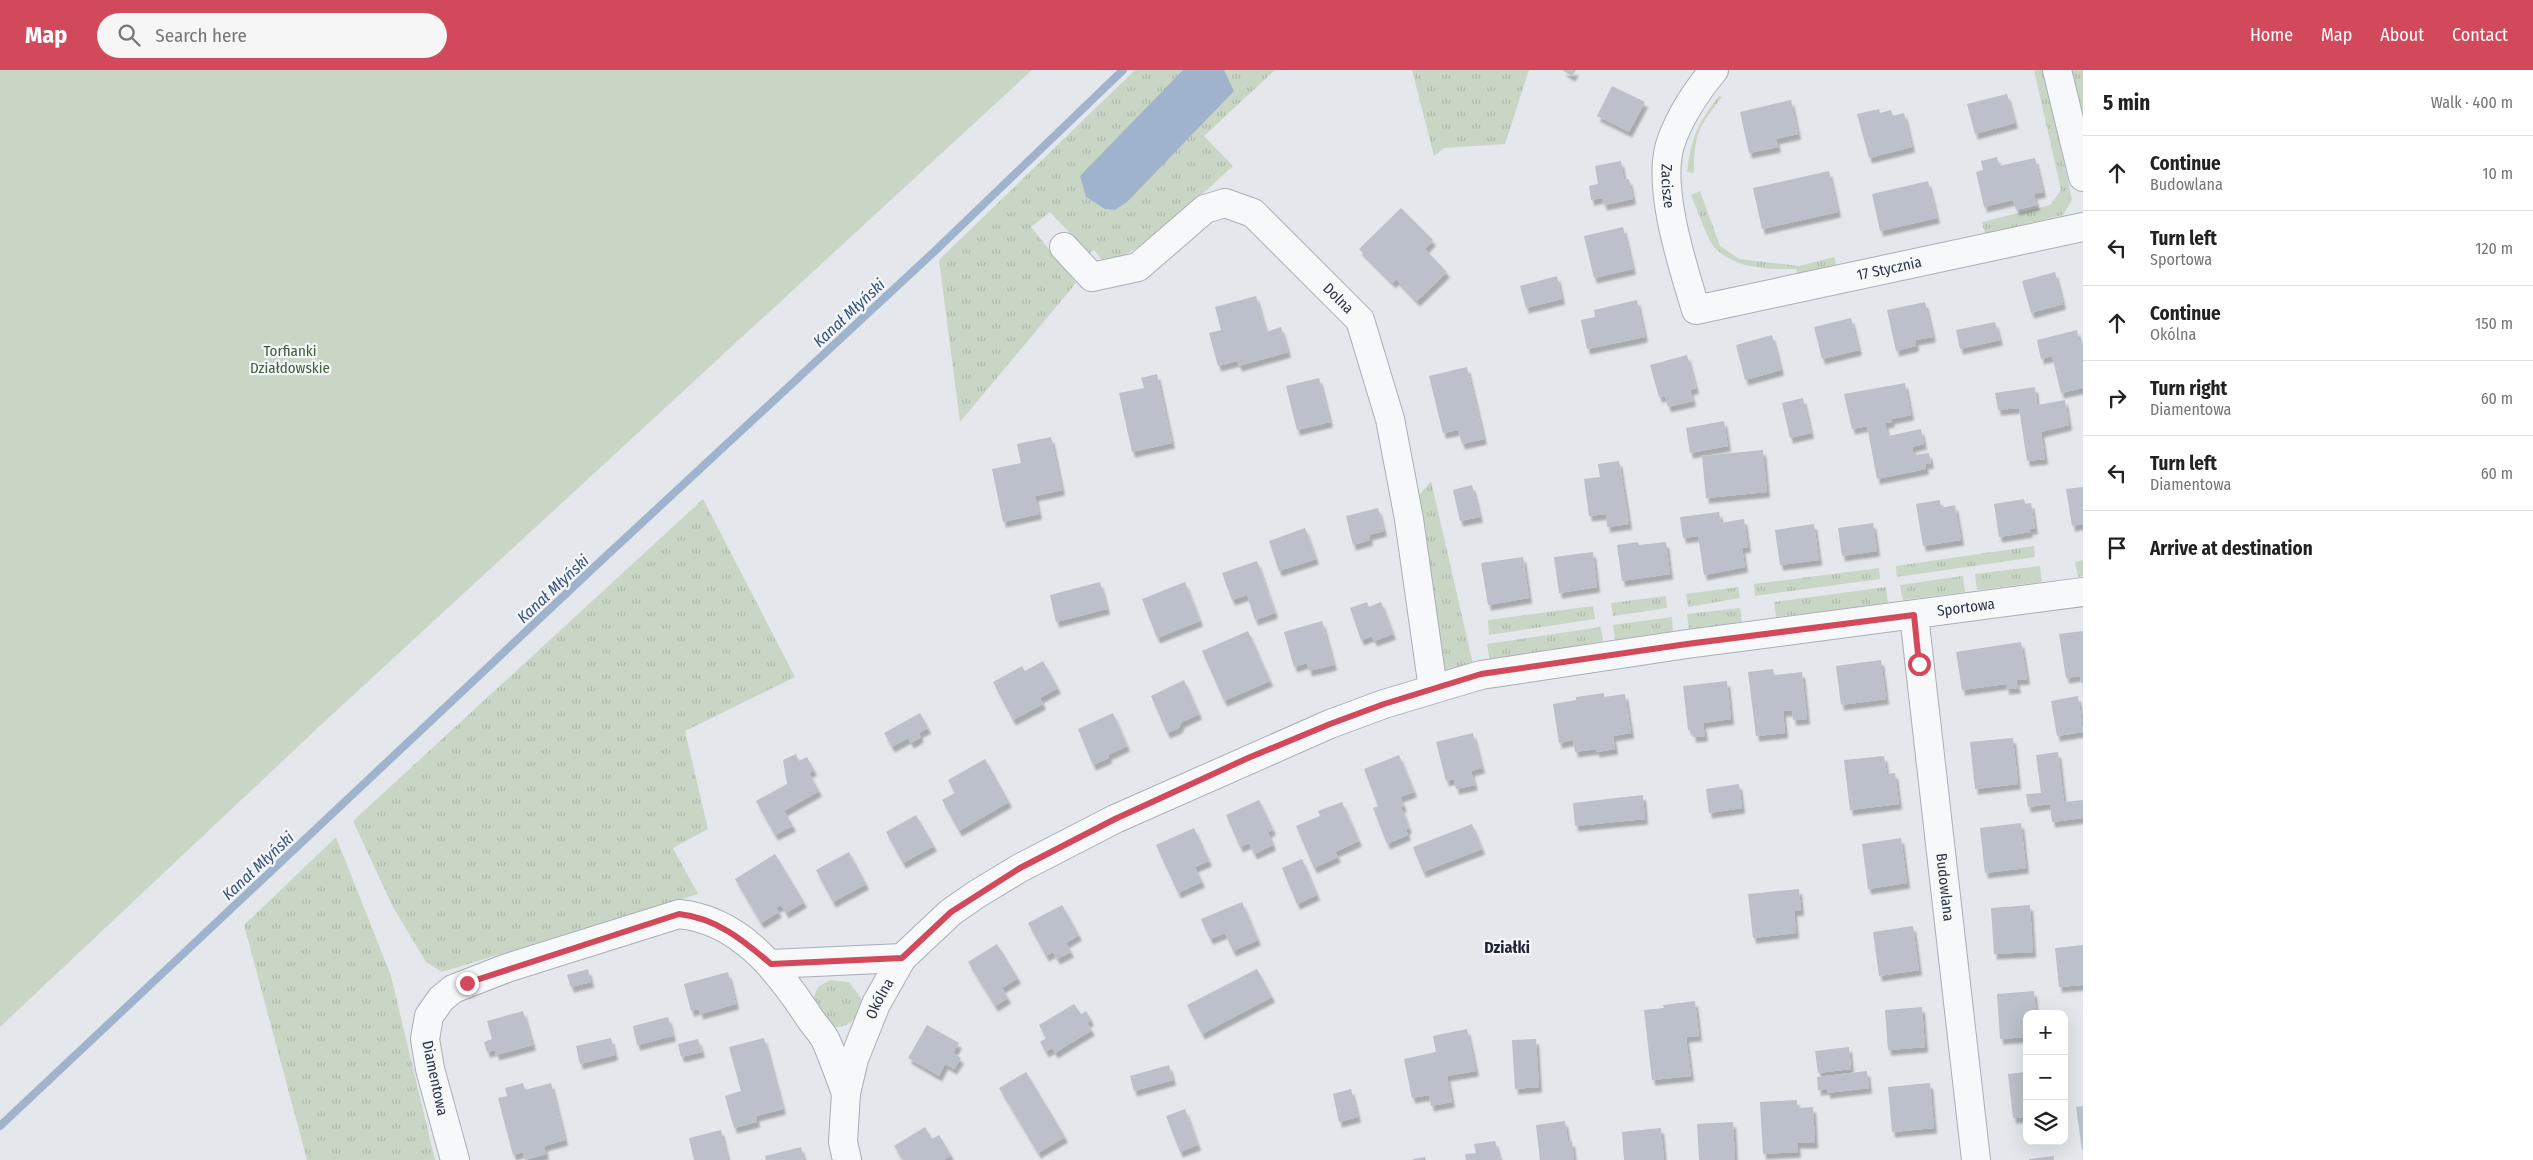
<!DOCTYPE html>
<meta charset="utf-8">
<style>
body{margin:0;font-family:"Fira Sans Condensed",sans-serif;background:#f6f6f6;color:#222}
.controls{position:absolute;right:15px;bottom:15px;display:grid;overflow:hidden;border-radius:10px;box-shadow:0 5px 20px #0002}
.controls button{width:45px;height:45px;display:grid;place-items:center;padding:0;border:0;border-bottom:1px solid #e0e0e0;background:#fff;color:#222;font:25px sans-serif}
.stop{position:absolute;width:15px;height:15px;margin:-11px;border:4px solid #d1495b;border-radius:50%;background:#fff}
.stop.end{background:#d1495b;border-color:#fff;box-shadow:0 1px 5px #0008}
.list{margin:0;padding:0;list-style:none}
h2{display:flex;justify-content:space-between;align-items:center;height:65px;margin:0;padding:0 20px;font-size:21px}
h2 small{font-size:16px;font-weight:400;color:#767676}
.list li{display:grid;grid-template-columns:32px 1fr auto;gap:15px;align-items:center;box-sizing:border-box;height:75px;padding:0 20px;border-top:1px solid #e0e0e0}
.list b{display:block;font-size:19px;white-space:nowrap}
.list p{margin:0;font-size:16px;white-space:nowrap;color:#767676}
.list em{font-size:16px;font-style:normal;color:#767676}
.icon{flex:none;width:28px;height:28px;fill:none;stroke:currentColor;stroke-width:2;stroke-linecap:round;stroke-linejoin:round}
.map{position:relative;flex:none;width:2083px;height:1090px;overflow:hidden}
header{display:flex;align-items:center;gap:30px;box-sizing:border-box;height:70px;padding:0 25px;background:#d1495b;color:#fff}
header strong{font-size:24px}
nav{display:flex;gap:28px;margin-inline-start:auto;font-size:18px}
.search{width:350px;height:45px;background:#f6f6f6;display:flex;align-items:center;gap:12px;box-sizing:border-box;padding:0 18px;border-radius:28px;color:#767676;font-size:19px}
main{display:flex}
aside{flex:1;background:#fff}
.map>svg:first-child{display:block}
.grass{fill:url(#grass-tufts)}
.park{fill:#c9d6c5}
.water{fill:#9fb4cc}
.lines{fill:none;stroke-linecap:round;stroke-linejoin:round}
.stream{stroke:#9fb4cc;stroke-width:8}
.building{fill:#bbc0ca;filter:url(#shadow)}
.minor-casing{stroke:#a9aeb7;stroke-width:30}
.minor{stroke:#f7f8fa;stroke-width:28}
.route{stroke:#d1495b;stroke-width:6}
.labels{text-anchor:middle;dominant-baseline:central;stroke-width:4.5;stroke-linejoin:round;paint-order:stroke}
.street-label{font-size:15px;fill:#2b3445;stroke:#f4f6f9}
.park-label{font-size:15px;fill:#3f6138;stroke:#f4f6f9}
.water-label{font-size:16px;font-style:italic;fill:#34527a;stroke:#f4f6f9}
.neighbourhood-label{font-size:16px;font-weight:bold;fill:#1d2536;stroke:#f4f6f9}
</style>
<header>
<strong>Map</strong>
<div class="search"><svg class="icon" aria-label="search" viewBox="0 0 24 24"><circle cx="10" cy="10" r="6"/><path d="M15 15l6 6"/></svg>Search here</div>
<nav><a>Home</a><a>Map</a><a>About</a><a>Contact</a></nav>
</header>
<main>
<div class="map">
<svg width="2083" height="1090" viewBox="0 0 2083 1090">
<defs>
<pattern id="grass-tufts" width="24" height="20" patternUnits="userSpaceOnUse" patternTransform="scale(1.25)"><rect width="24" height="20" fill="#c9d6c5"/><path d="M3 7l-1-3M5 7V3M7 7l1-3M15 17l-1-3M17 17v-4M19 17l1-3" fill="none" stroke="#adb8ab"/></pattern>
<filter id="shadow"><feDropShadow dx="3" dy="5.5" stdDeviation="1" flood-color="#0004"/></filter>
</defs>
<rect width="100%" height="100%" fill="#e4e7ec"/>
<path class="grass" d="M 1135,0 L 1275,0 L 1204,66 L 1233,96 L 1153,169 L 1106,195 L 1094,180 L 1085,187 L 1067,168 L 1069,162 L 1050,142 L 1031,157 L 1076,213 L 960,352 L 939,190 Z
M 1412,0 L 1529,0 L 1505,74 L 1444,78 L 1434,86 Z
M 2034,0 L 2044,0 L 2072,130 L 2063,145 L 1985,164 L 1982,152 L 2050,135 L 2061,120 Z
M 2072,0 L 2083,0 L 2083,47 Z
M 1719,26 L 1722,27 C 1698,58 1694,64 1694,103 L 1687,102 C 1692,65 1697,55 1719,26 Z
M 1700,121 L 1720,176 L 1739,189 L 1799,196 L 1834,187 L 1837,197 L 1798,207 L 1796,199 C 1768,199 1737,200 1715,178 C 1708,171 1696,137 1691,125 Z
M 1431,411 L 1473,594 L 1444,602 L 1417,428 Z
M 703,429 L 795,607 L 685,661 L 708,759 L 673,778 L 698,824 L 442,902 L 426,892 L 393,837 L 353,751 Z
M 2034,476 L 2035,487 L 1897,507 L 1896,496 Z
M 2083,490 L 2083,506 L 2078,507 L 2075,492 Z
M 2040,496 L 2042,512 L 1977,520 L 1975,504 Z
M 1879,498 L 1880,509 L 1755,526 L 1754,514 Z
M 1963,506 L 1965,522 L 1903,530 L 1900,515 Z
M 1738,517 L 1740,528 L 1688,537 L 1686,524 Z
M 1886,517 L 1888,533 L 1776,547 L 1774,532 Z
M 1666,526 L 1667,538 L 1613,546 L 1611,533 Z
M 1593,536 L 1595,549 L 1489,565 L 1488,550 Z
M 1740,538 L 1742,552 L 1689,559 L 1687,544 Z
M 1672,547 L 1673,561 L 1615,570 L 1613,555 Z
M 1601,557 L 1603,571 L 1490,592 L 1487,574 Z
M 336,767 L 391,906 L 435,1090 L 307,1090 L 244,855 Z
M 830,910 L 849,912 L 861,928 C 862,948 846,961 827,956 L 813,929 L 818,917 Z"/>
<path class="park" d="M 0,0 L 1032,0 L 323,653 L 0,957 Z"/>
<path class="water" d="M 1183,0 L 1224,0 L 1234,21 L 1127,132 L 1115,140 L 1105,139 L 1086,127 L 1080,106 Z"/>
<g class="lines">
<path class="stream" d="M 0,1056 L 604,488 L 936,180 L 1123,0"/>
</g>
<path class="building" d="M 1562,0 L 1576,0 L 1572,6 Z
M 1612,16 L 1645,32 L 1629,62 L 1597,46 Z
M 2007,24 L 2015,53 L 1975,64 L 1967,34 Z
M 1791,30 L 1798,64 L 1776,69 L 1778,77 L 1749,83 L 1740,42 Z
M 1879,39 L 1880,43 L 1891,40 L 1893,46 L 1904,43 L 1912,77 L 1869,88 L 1857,44 Z
M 1997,87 L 1999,96 L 2035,88 L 2043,122 L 2034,124 L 2037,135 L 2016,140 L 2013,130 L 1984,137 L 1976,102 L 1983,100 L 1981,91 Z
M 1621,91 L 1624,110 L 1629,109 L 1633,129 L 1604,135 L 1602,128 L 1591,130 L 1589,116 L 1598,114 L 1595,96 Z
M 1829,101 L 1838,142 L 1762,159 L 1753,118 Z
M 1928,111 L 1937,148 L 1880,161 L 1872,124 Z
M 1401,138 L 1433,170 L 1425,179 L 1447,202 L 1417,231 L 1396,209 L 1393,213 L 1359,179 Z
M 1623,157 L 1633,199 L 1594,208 L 1584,166 Z
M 2055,202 L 2063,234 L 2031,243 L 2022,211 Z
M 1557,206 L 1562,229 L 1526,238 L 1520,216 Z
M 1256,226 L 1266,262 L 1281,257 L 1288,282 L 1239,296 L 1237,291 L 1218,296 L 1209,263 L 1221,260 L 1215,237 Z
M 1637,230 L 1645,267 L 1587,279 L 1581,250 L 1595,247 L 1594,240 Z
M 1925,232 L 1933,267 L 1915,270 L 1916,276 L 1896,281 L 1887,240 Z
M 1851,248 L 1859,280 L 1822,289 L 1814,257 Z
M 1995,252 L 2000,270 L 1960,279 L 1956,260 Z
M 2077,260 L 2080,274 L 2083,273 L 2083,318 L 2061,323 L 2052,286 L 2041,289 L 2037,270 Z
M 1772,265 L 1781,300 L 1745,310 L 1736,275 Z
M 1687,285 L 1696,318 L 1690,320 L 1693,331 L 1668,337 L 1665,326 L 1659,327 L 1650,295 Z
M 1467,297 L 1484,369 L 1462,374 L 1458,360 L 1443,363 L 1429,306 Z
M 1157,304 L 1172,373 L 1132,382 L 1119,323 L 1144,318 L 1141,308 Z
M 1319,308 L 1330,352 L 1297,360 L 1286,316 Z
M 1905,313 L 1911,345 L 1891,349 L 1892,352 L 1885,353 L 1888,366 L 1921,359 L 1924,374 L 1912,377 L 1914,385 L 1929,383 L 1931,393 L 1925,394 L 1926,399 L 1877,409 L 1867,356 L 1852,359 L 1844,324 Z
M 2035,317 L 2037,335 L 2065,330 L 2069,355 L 2041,362 L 2045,389 L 2027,391 L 2019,338 L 1998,340 L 1995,323 Z
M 1803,328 L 1811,363 L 1790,368 L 1782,333 Z
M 1724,351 L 1728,376 L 1690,383 L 1686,358 Z
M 1051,367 L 1062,420 L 1035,426 L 1039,444 L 1003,452 L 992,399 L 1021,393 L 1017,374 Z
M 1763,380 L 1767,422 L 1706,428 L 1702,386 Z
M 1619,391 L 1629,454 L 1607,457 L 1606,444 L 1589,446 L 1584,409 L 1600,407 L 1598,394 Z
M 1472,415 L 1480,447 L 1460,451 L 1453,420 Z
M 2083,417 L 2083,454 L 2072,456 L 2066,419 Z
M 2024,429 L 2025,434 L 2031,433 L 2035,459 L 2029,459 L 2030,462 L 1999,467 L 1994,434 Z
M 1940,430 L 1941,438 L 1955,435 L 1961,470 L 1923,476 L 1916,434 Z
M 1378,438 L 1384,461 L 1369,465 L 1370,470 L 1353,475 L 1346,446 Z
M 1719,442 L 1721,453 L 1744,449 L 1748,477 L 1742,478 L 1745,497 L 1704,505 L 1698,466 L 1683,468 L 1680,447 Z
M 1873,453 L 1877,481 L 1842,486 L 1838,458 Z
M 1814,454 L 1819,490 L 1780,495 L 1775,460 Z
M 1305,458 L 1316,489 L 1279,501 L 1269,471 Z
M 1638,472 L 1639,475 L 1666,472 L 1670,504 L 1622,511 L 1617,475 Z
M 1593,482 L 1597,517 L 1559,523 L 1554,487 Z
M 1523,487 L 1529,528 L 1488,535 L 1481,493 Z
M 1257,491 L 1275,543 L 1255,550 L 1247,525 L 1232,530 L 1222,503 Z
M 1100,512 L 1107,539 L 1056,552 L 1050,525 Z
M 1185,512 L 1200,551 L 1157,568 L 1142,529 Z
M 1367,532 L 1369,537 L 1381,532 L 1393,564 L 1374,571 L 1372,566 L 1361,570 L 1350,538 Z
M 1322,551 L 1334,595 L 1309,601 L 1307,593 L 1294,597 L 1284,562 Z
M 1248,561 L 1270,611 L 1224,631 L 1202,581 Z
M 2083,561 L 2083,613 L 2081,613 L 2080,606 L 2066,608 L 2059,564 Z
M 2021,572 L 2027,609 L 2016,610 L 2018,618 L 2006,619 L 2006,614 L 1962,620 L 1956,582 Z
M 1881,590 L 1886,629 L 1841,635 L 1836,596 Z
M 1043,591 L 1058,618 L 1040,628 L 1043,634 L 1013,650 L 993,612 L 1022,596 L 1025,601 Z
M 1773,599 L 1774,605 L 1802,602 L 1807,649 L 1793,650 L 1792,641 L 1783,641 L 1785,663 L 1756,666 L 1748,602 Z
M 1184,610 L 1199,644 L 1182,652 L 1179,658 L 1167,663 L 1151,626 Z
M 1727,611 L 1731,649 L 1703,653 L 1705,666 L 1693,667 L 1692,659 L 1688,660 L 1683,616 Z
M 1604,623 L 1604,627 L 1625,624 L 1631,663 L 1613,666 L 1615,679 L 1597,682 L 1596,679 L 1575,682 L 1573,670 L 1559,673 L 1553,634 L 1576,630 L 1576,627 Z
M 2078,626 L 2083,662 L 2057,666 L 2051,631 Z
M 920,643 L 928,658 L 919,663 L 921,667 L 911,673 L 908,668 L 892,677 L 884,663 Z
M 1113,643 L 1127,676 L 1108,685 L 1109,688 L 1093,695 L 1078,659 Z
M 1473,663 L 1482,698 L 1471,701 L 1475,715 L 1456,719 L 1454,709 L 1446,711 L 1436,672 Z
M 2013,668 L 2018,714 L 1975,719 L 1970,672 Z
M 2058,682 L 2064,732 L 2083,730 L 2083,748 L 2052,752 L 2050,734 L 2028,737 L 2026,724 L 2041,723 L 2036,685 Z
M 796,684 L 799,691 L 807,687 L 814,700 L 809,703 L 819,721 L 784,741 L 793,756 L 775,765 L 756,731 L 787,714 L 783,690 Z
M 1399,685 L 1414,722 L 1400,727 L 1404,736 L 1401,737 L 1409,758 L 1406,759 L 1408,765 L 1387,774 L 1373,738 L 1378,736 L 1364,699 Z
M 1884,686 L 1887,704 L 1895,703 L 1899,734 L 1850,740 L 1844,690 Z
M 985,689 L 1009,732 L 959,761 L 942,730 L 955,723 L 948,710 Z
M 1739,714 L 1742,738 L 1709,743 L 1706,719 Z
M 1643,725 L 1645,749 L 1575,756 L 1573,733 Z
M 1259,730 L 1273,760 L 1268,762 L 1273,775 L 1254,784 L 1249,773 L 1240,777 L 1226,745 Z
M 1342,732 L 1359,771 L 1335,782 L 1338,787 L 1314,798 L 1296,756 L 1320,746 L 1318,741 Z
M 916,745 L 934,776 L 903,793 L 886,762 Z
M 2021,753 L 2026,798 L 1985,803 L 1980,758 Z
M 1472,754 L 1482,779 L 1423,802 L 1413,777 Z
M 1194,758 L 1209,791 L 1195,797 L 1202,812 L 1178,823 L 1156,775 Z
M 1901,768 L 1907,813 L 1868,819 L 1862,774 Z
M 849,782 L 866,814 L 833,832 L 816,800 Z
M 775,784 L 804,832 L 786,843 L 781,835 L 776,838 L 779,842 L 761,853 L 735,809 Z
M 1302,789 L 1317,825 L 1297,834 L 1282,798 Z
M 1799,819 L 1801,840 L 1794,841 L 1796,863 L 1753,868 L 1748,824 Z
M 1242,832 L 1258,870 L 1233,881 L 1225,863 L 1210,869 L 1201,849 Z
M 1062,835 L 1079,865 L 1066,873 L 1071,882 L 1057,889 L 1053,882 L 1046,886 L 1028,853 Z
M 2030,835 L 2033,882 L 1994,884 L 1991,838 Z
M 1913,856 L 1919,900 L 1879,906 L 1873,862 Z
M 997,874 L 1018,908 L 1002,918 L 1008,928 L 995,936 L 968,892 Z
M 2083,875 L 2083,915 L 2059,917 L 2055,878 Z
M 588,899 L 591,912 L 571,917 L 567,905 Z
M 1257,899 L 1272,927 L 1202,964 L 1187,935 Z
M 728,902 L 736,934 L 700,944 L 699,939 L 691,941 L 684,914 Z
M 2034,921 L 2036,944 L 2027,944 L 2027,967 L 2000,969 L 1997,924 Z
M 1695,931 L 1699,966 L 1686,967 L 1691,1006 L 1652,1010 L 1644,940 L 1664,938 L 1663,935 Z
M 1074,934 L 1081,944 L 1086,941 L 1091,950 L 1087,953 L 1092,960 L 1055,983 L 1052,978 L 1046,982 L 1040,972 L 1046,968 L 1039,955 Z
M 1922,937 L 1925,977 L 1888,980 L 1885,940 Z
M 523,941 L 533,975 L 496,985 L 495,980 L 487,982 L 484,972 L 492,969 L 487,951 Z
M 668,947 L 673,966 L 637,975 L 633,956 Z
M 927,955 L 959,973 L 953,983 L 961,988 L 954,999 L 945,994 L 939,1006 L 908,988 Z
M 1467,959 L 1476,1001 L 1447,1006 L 1452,1032 L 1431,1036 L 1429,1025 L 1412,1028 L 1404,989 L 1436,982 L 1433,966 Z
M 611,968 L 615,985 L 580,994 L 576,976 Z
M 764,968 L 783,1039 L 756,1046 L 757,1052 L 734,1058 L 725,1026 L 741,1021 L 729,977 Z
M 698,969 L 702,982 L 681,987 L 678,974 Z
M 1536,969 L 1539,1017 L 1515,1019 L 1512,970 Z
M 1849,977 L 1851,999 L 1818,1003 L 1815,981 Z
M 1169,995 L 1173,1010 L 1134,1021 L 1130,1006 Z
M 1867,1001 L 1869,1018 L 1827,1023 L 1827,1019 L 1818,1020 L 1817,1007 Z
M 1026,1002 L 1065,1067 L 1038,1083 L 999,1018 Z
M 2027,1002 L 2027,1047 L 2013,1048 L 2008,1004 Z
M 523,1013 L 525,1020 L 551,1013 L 565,1070 L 544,1076 L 546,1084 L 525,1090 L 523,1082 L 513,1085 L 498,1028 L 507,1026 L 505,1018 Z
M 1930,1013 L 1934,1058 L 1892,1062 L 1888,1017 Z
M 1351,1019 L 1358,1047 L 1339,1052 L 1333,1024 Z
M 1797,1030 L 1797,1038 L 1813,1037 L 1815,1073 L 1797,1073 L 1798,1082 L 1763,1084 L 1760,1032 Z
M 2083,1036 L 2083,1079 L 2082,1080 L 2076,1037 Z
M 1185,1039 L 1198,1075 L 1180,1082 L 1166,1046 Z
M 1565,1051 L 1568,1072 L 1572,1071 L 1574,1090 L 1540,1090 L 1536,1055 Z
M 1733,1052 L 1735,1090 L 1699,1090 L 1697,1054 Z
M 925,1057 L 932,1069 L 939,1065 L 951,1085 L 944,1090 L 903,1090 L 894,1076 Z
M 1661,1058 L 1664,1090 L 1624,1090 L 1622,1062 Z
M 721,1060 L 728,1090 L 694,1090 L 689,1068 Z
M 1495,1071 L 1500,1090 L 1466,1090 L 1465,1084 L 1476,1083 L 1474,1074 Z
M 801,1077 L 804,1090 L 766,1090 L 765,1086 Z
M 2054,1086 L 2054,1090 L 2029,1090 L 2029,1089 Z
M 1425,1087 L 1426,1090 L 1413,1090 L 1413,1089 Z"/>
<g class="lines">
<g class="minor-casing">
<g id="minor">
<path id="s1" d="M 1714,0 C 1695,23 1679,47 1670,75 C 1657,119 1683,197 1696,240 L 2083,157"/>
<path d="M 2057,0 L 2083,107"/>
<path id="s2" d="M 1064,177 L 1092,207 L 1138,197 L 1205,139 L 1225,133 L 1253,143 L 1360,250 L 1390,349 L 1409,449 L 1433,619"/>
<path id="s3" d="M 1914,545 L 1976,1090"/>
<path d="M 771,894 L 902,888"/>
<path d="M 455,1090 L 430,999 L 425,969 L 429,946 L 441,929 L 453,919 L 507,898 L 679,844 C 738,850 776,897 807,944 C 812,953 820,960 825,969 C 833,986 839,1005 846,1023"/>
<path id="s4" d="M 847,1090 L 843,1072 L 846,1023 L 854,989 L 876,934 L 902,888 L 951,842 L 977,824 L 1020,798 L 1115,749 L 1330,654 L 1384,634 L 1481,605 L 1687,574 L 2083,522"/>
</g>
</g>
<use href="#minor" class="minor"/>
</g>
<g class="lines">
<path class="route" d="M 467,913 L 679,844 C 716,848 743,870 771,894 L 902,888 L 951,842 L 1020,798 L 1115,749 L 1248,688 L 1330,654 L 1384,634 L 1481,604 L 1687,574 L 1914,545 L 1919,594"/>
</g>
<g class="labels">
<g class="street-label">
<text stroke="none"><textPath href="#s1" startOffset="129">Zacisze</textPath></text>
<text stroke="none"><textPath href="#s1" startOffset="454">17 Stycznia</textPath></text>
<text stroke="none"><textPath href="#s2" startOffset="348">Dolna</textPath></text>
<text stroke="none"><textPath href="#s4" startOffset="1354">Sportowa</textPath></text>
<text stroke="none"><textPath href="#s3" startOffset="274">Budowlana</textPath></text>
<text stroke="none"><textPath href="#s4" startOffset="168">Okólna</textPath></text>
<text transform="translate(435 1008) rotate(78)">Diamentowa</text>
</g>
<g class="park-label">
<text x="290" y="281">Torfianki<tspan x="290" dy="17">Działdowskie</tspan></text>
</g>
<g class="water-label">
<text transform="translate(849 243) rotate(-43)">Kanał Młyński</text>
<text transform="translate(553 519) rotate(-43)">Kanał Młyński</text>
<text transform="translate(258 796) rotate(-43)">Kanał Młyński</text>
</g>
<g class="neighbourhood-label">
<text x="1507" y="877">Działki</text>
</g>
</g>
</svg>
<div class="controls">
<button>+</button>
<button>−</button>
<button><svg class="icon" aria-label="layers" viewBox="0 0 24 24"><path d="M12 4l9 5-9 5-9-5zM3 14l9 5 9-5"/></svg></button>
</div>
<div class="stop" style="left:1919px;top:594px"></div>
<div class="stop end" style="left:467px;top:913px"></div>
</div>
<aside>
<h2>5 min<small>Walk · 400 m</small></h2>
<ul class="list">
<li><svg class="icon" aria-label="ahead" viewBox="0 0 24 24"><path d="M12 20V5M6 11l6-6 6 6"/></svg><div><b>Continue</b><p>Budowlana</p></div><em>10 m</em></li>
<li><svg class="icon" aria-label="left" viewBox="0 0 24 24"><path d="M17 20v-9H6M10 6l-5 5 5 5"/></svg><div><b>Turn left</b><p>Sportowa</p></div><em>120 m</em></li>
<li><svg class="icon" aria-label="ahead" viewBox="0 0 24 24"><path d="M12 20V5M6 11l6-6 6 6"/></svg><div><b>Continue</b><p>Okólna</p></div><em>150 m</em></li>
<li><svg class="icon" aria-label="right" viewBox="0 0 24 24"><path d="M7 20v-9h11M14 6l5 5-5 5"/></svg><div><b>Turn right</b><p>Diamentowa</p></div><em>60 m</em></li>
<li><svg class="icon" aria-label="left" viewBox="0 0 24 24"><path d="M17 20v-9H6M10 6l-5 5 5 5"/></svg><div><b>Turn left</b><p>Diamentowa</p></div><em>60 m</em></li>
<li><svg class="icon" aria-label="arrive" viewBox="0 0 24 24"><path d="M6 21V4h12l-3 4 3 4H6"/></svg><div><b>Arrive at destination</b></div></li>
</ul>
</aside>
</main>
